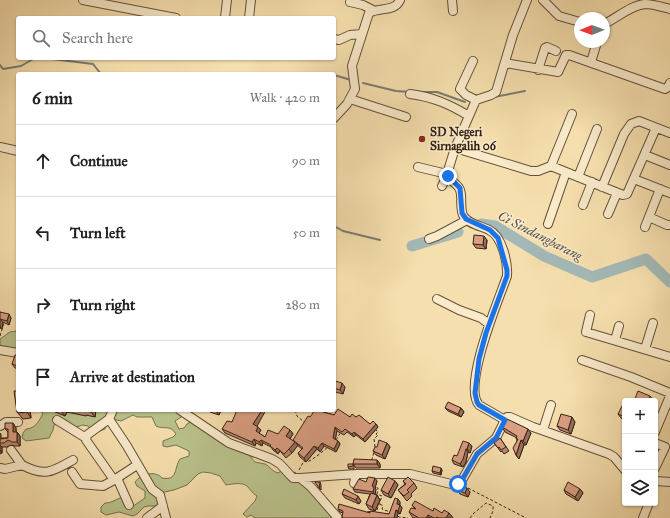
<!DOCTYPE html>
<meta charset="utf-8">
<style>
body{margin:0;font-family:"IM FELL Great Primer",serif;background:#f2f2f2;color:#222}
.controls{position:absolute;right:12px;bottom:12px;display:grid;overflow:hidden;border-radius:4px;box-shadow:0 1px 3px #0004}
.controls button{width:36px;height:36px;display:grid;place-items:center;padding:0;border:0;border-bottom:1px solid #e0e0e0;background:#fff;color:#222;font:20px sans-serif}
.compass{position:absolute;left:574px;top:12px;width:36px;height:36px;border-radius:50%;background:#fff;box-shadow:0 1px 3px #0004;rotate:269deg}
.stop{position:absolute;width:12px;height:12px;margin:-9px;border:3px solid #1a73e8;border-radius:50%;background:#fff}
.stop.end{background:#1a73e8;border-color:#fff;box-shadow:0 1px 4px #0008}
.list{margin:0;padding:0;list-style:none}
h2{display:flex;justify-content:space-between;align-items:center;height:52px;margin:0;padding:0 16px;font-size:17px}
h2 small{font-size:13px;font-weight:400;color:#767676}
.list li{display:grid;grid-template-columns:26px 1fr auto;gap:12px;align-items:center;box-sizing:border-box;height:72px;padding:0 16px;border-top:1px solid #e0e0e0}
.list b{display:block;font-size:15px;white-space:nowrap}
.list em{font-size:13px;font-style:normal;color:#767676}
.icon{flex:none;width:22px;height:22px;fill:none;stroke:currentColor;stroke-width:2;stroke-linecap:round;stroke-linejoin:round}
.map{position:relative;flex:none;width:670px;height:518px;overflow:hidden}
.search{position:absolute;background:#fff;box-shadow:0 1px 3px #0004;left:16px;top:16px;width:320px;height:44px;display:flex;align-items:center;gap:10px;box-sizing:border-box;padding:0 14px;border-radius:4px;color:#767676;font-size:15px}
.panel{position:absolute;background:#fff;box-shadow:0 1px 3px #0004;left:16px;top:72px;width:320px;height:340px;border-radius:4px}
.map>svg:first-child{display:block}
.green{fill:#bac28c;stroke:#777250}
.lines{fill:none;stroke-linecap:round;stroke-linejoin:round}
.stream{stroke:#777c76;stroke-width:2}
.river{stroke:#a3b9b7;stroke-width:11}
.minor-casing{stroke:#64503a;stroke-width:10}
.path{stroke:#342114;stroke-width:1;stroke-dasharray:3 2;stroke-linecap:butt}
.minor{stroke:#f9eaca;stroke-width:8}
.wall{fill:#bb8870;stroke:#342114}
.shaded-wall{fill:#996f5b;stroke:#342114}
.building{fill:#da9e82;stroke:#342114}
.route{stroke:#1a73e8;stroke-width:5}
.poi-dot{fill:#8f2418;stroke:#f9eaca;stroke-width:1.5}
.labels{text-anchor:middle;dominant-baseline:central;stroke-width:3;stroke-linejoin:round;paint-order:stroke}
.poi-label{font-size:12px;font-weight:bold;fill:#342114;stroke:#f9eaca;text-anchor:start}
.water-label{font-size:13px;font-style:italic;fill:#554f45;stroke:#f9eaca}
</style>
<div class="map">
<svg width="670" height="518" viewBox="0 0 670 518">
<rect width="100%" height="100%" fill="#f6dfae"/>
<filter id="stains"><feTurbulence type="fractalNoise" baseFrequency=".005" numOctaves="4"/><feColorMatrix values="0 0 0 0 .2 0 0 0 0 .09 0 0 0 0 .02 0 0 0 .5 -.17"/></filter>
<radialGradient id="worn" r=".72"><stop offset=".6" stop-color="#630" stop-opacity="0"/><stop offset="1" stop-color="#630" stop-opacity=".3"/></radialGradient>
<path class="green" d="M 16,331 L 18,337 L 18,349 C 12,349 8,354 2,355 L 0,352 L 0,339 L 10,332 Z
M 38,410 L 63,410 L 65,413 L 76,410 L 83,410 L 86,416 L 94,410 L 184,410 L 186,414 L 175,421 L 179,429 L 184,428 L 187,424 L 192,421 L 229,447 L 249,455 L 255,462 C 258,463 262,463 265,464 C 271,467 272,472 279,473 L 281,470 L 290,475 L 295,472 L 338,518 L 255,518 L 251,515 L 247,517 L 243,514 L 255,501 L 257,496 C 252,493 251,490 247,486 C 242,482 232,484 226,485 L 220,476 L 211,473 L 203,472 L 198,474 L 187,485 L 174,490 L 160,493 L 157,506 L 148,506 L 144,507 L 137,514 L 133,516 L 119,512 L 106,515 L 101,512 L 101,507 L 105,503 C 112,503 116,499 123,497 L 132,507 L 145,498 L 145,491 L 137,486 L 135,482 C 141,474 155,470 162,478 C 178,481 174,468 180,459 L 189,456 L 189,451 L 176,445 L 167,447 L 163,446 L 163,441 L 173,437 L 176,434 C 170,424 164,430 156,426 L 152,417 L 137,417 L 133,415 L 121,421 L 112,419 L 108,421 L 105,429 L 100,431 L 91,430 L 88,426 L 83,425 L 76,427 L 58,424 L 54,425 L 53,430 L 49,438 L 26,441 L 22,438 L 23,433 L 26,429 C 35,429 40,420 43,413 Z"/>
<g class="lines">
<path class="stream" d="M 44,58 L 93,64 L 101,74
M 0,65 L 3,69 L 21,66 L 35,58
M 325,74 L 330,74
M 334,75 L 351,80
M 363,83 L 396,91 L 410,92
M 420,92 L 437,92 L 465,102
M 494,97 L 525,91
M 334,226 L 343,231 L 380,240"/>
<path class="river" d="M 481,224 L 495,226 L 544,256 L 592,277 L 646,259 L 670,282
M 412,246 L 458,232"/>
<g class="minor-casing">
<path id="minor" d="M 83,0 L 176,18
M 452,0 L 453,11
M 543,0 L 559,16 L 580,22
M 350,2 L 363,5 L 373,10
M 225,18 L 227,0
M 249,18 L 251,0
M 604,24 C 617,18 631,5 645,4 C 653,4 662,7 670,9
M 334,39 L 339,40 L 350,35 L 362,34
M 473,61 L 460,89 L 466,95 L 476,100
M 591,62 L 597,42
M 505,63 L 558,72 L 566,55 L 569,55 L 665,89 L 668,87 L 670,83
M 538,70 L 545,48 L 547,47 L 556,51
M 410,94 C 433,97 449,104 469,116
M 350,99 L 406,117
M 334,118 L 347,104 L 355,89 L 352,66 L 369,13 C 379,7 395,12 400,0
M 0,147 L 18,151
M 455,148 L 531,171 L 538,171 L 551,166 L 623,195 L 627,194 L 656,128
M 645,155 L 670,165
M 551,166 L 572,114
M 418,167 L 447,174
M 578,177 L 597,129
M 634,179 L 670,193
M 442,186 L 447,176
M 602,187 L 624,134 L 631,124 L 639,121 L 670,133
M 583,205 L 592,182
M 608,214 L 617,193
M 649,217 L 667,225 L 670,225
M 548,224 L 566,172
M 645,227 L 660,189
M 429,239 L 437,236 L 467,220
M 437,299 L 459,310 L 481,318 L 489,324
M 590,315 L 586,332 L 670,357
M 615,340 L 619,326
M 645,349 L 653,323
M 0,350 L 18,353
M 582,360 L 631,377 L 670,393
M 113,410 L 109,419 L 127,446 L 152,489 L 160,495 L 166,518
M 180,410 L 229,443 L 272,459 L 280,464 L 290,475 L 293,478 L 300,478 L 311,487 L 338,518
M 109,419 L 87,435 L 86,440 L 114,480 L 137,465
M 57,420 L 86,438
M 505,420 L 479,405 C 462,386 499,299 507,276 C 508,262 502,236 489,230 C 481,226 469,224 464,217 C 459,210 463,198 460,190 C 458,183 449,182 447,174 L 455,148 L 476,100 L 491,95 L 496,92 L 513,35 L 527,0
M 0,426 L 6,422 L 18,422
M 543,430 L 551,405
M 655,432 L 670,396
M 655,443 L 665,447 L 655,468
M 11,450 L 22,465
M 0,468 L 5,469 L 22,465 C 45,477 52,472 73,460
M 72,472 L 80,484 L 103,486 L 114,480
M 117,478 L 129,505
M 300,478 L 356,474 L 410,474 L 451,484 L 458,484 L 462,480 L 477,454 L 496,438 L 505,420 L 507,417 L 510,417 L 533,427 L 609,454 L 614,457 L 625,470
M 655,481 L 670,482
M 354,483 L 356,474
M 147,518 L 163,506
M 643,518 L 649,503"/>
</g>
<path class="path" d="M 0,336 L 4,323
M 295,410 L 297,416 L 304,422
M 360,417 L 362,417 L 370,425
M 336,440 L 341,432
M 375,447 L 374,439 L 378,435 L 376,434 L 378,432 L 375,429
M 371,460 L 372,459 L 374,452
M 299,470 L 304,461 L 307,462 C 314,459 322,452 328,447
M 468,488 L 526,518
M 380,504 L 383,506 L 382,509 L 390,512
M 367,512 L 377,510 L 382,496 L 377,494 L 378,488 L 374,487
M 398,516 L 399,517 L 408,518
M 470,518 L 473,514 L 486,503 L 493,506 L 493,511 L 490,518"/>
<use href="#minor" class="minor"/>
</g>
<path class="wall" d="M 487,240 L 486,249 L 476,248 L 473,244 Z
M 0,312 L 11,318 L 9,325 L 3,322 L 2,329 L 0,328 Z
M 18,355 L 18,369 L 15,368 L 12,364 Z
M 334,383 L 345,387 L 343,394 L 335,392 L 334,390 Z
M 625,407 L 625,420 L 621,418 L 618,414 Z
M 445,408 L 461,408 L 464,412 L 461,417 L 448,411 Z
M 30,410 L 31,418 L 23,419 L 17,412 Z
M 53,410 L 96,410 L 95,417 L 86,415 L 86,416 L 67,412 L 65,416 L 55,412 Z
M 209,410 L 221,410 L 219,415 L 210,412 Z
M 253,411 L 257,426 L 261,430 L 259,433 L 265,437 L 278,434 L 290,430 L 293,434 L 290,439 L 293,441 L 310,417 L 323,412 L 334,415 L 356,417 L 370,424 L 376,424 L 378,427 L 365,442 L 356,435 L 354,437 L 347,432 L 344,435 L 337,431 L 335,439 L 338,441 L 340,444 L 336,452 L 324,446 L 320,452 L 317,449 L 306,462 L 300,457 L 298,453 L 302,449 L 297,445 L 298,445 L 292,453 L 286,458 L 280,451 L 278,454 L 273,450 L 271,447 L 263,443 L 262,446 L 256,443 L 255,446 L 225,433 L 222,429 L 232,422 Z
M 575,422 L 571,434 L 560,430 L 557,426 Z
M 13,423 L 16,428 L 16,432 L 17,432 L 20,436 L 20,446 L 15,446 L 11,445 L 7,447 L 2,447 L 2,453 L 0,454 L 0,433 L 1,434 L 1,438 L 8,438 L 8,432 L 5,429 Z
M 502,427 L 531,433 L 526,445 L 524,445 L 519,459 L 516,455 L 517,440 L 517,438 L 505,432 Z
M 500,438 L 509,451 L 504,454 L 502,451 L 501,452 L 494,443 Z
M 387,443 L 390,447 L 385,459 L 376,455 L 373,451 L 377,447 Z
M 469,443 L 472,446 L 470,453 L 468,452 L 466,462 L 463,467 L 454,464 L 452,460 L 457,456 Z
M 377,460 L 380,464 L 380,468 L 356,468 L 353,464 Z
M 353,464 L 354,466 L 354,469 L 349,469 L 348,467 Z
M 442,470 L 441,475 L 433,473 L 432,471 Z
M 377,481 L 375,488 L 376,489 L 375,494 L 377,495 L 380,500 L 375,511 L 369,509 L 366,504 L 370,494 L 355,492 L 353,489 L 366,482 Z
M 395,481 L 398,485 L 391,498 L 384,495 L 381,490 Z
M 403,481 L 414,483 L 417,488 L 411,494 L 412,496 L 407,501 L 398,490 L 405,484 Z
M 580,489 L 583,493 L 578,501 L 566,494 L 564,490 Z
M 457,490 L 470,492 L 468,497 L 460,494 Z
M 342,494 L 361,501 L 359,504 L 345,498 Z
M 400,502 L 400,505 L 402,508 L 400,514 L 398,513 L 397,518 L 342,518 L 343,513 L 340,512 L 338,509 L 370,513 L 388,514 L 389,514 Z
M 412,505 L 433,511 L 442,513 L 449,513 L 453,518 L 413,518 L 409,512 L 415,509 Z"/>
<path class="shaded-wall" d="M 484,236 L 487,240 L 486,249 L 483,245 Z
M 9,314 L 11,318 L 9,325 L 7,321 Z
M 0,319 L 3,322 L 2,329 L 0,326 Z
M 342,383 L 345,387 L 343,394 L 340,390 Z
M 650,396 L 654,401 L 648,401 Z
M 461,408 L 464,412 L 461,417 L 458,414 Z
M 27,410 L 30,410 L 31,418 L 27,412 Z
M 62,410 L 65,410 L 67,412 L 65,416 L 61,411 Z
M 92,410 L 96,410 L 95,417 L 91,412 Z
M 216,410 L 221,410 L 219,415 L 216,411 Z
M 262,410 L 266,410 L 256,428 L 253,424 Z
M 572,417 L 575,422 L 571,434 L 568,430 Z
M 13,423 L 16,428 L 16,437 L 13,432 Z
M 376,424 L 378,427 L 365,442 L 363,439 Z
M 258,427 L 261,430 L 258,435 L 256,431 Z
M 335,427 L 337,431 L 335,441 L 333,438 Z
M 528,429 L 531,433 L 526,445 L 523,441 Z
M 290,430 L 293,434 L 289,440 L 286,436 Z
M 17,432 L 20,436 L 20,446 L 17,442 Z
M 354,432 L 356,435 L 354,437 L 352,434 Z
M 254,439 L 256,443 L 255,446 L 252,442 Z
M 261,440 L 263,443 L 262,446 L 259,442 Z
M 521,440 L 524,445 L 519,459 L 516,455 Z
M 338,441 L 340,444 L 336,452 L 334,449 Z
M 295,442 L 298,445 L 292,453 L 289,449 Z
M 322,443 L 324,446 L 320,452 L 318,448 Z
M 387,443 L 390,447 L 385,459 L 382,455 Z
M 469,443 L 472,446 L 470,453 L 467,449 Z
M 0,445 L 2,447 L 2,453 L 0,450 Z
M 314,446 L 317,449 L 306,462 L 304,458 Z
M 277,448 L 280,451 L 278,454 L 275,450 Z
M 466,449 L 468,452 L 466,462 L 463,467 L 460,464 Z
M 377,460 L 380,464 L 380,468 L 377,464 Z
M 441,468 L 442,470 L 441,475 L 440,473 Z
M 375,478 L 377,481 L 375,488 L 376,489 L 375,495 L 373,492 L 372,486 Z
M 395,481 L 398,485 L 391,498 L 388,494 Z
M 320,482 L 321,485 L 321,490 L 319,488 Z
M 467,488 L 470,492 L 468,497 L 465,493 Z
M 580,489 L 583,493 L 578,501 L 575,497 Z
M 377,495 L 380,500 L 375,511 L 372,507 Z
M 358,496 L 361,501 L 359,504 L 356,500 Z
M 398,499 L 400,502 L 399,507 L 400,505 L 402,508 L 400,514 L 398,511 L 397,504 Z
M 396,510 L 398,513 L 397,518 L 394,518 Z
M 449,513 L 453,518 L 446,518 Z
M 428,515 L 430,518 L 426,518 Z"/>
<path class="building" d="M 474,235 L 484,236 L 483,245 L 473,244 Z
M 0,312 L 9,314 L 7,321 L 0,319 Z
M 15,355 L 18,355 L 18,366 L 12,364 Z
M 17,379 L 18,379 L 18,410 L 27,410 L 27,412 L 18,413 L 17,412 L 14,391 L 17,391 Z
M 335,381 L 342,383 L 340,390 L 334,388 Z
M 638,391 L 650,396 L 648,401 L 634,401 Z
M 448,402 L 461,408 L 458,414 L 445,408 Z
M 622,406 L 625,407 L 625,417 L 618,414 Z
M 338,409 L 350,417 L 352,414 L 356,417 L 359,415 L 370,424 L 373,421 L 376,424 L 363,439 L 354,432 L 352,434 L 345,429 L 342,432 L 335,427 L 333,438 L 338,441 L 334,449 L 322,443 L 318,448 L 314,446 L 304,458 L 298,453 L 303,448 L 293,440 L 308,416 L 310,417 L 315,410 L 320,410 L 323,412 L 334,415 Z
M 77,410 L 92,410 L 91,412 L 83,410 L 82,411 Z
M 237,410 L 251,410 L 253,411 L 253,410 L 262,410 L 253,424 L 258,427 L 256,431 L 265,437 L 268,430 L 278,434 L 284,426 L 290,430 L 286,436 L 295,442 L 289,449 L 284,454 L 277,448 L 275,450 L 270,446 L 271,445 L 261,440 L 259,442 L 254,439 L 252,442 L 222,429 L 227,421 L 232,422 Z
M 561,414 L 572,417 L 568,430 L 557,426 Z
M 507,419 L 528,429 L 523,441 L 521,440 L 516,455 L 513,448 L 518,439 L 516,439 L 517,436 L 502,427 Z
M 5,423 L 13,423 L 13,432 L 17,432 L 17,442 L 12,442 L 8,440 L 4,443 L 0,443 L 0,439 L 8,438 L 8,429 L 5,429 Z
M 500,438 L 506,447 L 501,450 L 499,447 L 498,448 L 494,443 Z
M 379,440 L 387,443 L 382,455 L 373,451 L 375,447 L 377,447 Z
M 463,441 L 469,443 L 467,449 L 466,449 L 463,459 L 460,464 L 452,460 L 454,455 L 457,456 Z
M 354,459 L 377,460 L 377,464 L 353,464 Z
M 348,464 L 353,464 L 353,466 L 348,467 Z
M 433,466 L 441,468 L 440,473 L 432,471 Z
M 368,477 L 375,478 L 372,486 L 374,487 L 373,492 L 353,489 L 359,479 L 366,482 Z
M 388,477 L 395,481 L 388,494 L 381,490 Z
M 408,477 L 414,483 L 407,490 L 409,492 L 404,496 L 398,490 L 406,484 L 403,481 Z
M 315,482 L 320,482 L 319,488 Z
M 568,482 L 580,489 L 575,497 L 564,490 Z
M 459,484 L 467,488 L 465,493 L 457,490 Z
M 344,489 L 358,496 L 356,500 L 342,494 Z
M 371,493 L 377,495 L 372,507 L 366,504 Z
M 395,498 L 398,499 L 397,504 L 400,505 L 398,511 L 396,510 L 394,518 L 342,518 L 343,511 L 338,509 L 339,504 L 370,513 L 370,511 L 389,514 Z
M 415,501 L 433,511 L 434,508 L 442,513 L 444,510 L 449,513 L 446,518 L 439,518 L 437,517 L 436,518 L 434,518 L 428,515 L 426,518 L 419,518 L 409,512 L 411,508 L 416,509 L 412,505 Z"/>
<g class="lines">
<path class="route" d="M 448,176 L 460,188 L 462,213 L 466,219 L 490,230 L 498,238 L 507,270 L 507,276 L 486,333 L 479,359 L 475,393 L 477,402 L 479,405 L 505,420 L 496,438 L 477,454 L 462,480 L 458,484"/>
</g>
<circle class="poi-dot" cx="422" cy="139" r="4"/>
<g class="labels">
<g class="poi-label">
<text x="430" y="132">SD Negeri<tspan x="430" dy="14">Sirnagalih 06</tspan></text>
</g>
<g class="water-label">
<text transform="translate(540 236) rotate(27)">Ci Sindangbarang</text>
</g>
</g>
<rect width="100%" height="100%" filter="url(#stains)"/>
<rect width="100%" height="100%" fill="url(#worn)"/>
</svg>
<div class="controls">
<button>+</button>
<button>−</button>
<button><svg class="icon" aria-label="layers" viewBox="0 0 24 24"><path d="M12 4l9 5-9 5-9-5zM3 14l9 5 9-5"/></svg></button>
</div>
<svg class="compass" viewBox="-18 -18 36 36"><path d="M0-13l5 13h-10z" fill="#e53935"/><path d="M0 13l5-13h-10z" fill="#767676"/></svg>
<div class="stop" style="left:458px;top:484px"></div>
<div class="stop end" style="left:448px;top:176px"></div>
<div class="search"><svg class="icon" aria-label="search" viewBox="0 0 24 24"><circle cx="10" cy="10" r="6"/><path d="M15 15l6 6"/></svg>Search here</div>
<section class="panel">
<h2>6 min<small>Walk · 420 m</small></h2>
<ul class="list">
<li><svg class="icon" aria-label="ahead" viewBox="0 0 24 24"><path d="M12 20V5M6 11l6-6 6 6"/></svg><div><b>Continue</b></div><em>90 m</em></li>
<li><svg class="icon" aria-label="left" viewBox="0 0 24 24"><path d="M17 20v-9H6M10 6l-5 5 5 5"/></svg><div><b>Turn left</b></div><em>50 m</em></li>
<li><svg class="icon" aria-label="right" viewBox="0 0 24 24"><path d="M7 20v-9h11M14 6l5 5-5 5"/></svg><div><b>Turn right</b></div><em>280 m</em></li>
<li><svg class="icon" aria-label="arrive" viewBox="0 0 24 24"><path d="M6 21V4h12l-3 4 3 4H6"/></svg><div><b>Arrive at destination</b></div></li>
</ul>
</section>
</div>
